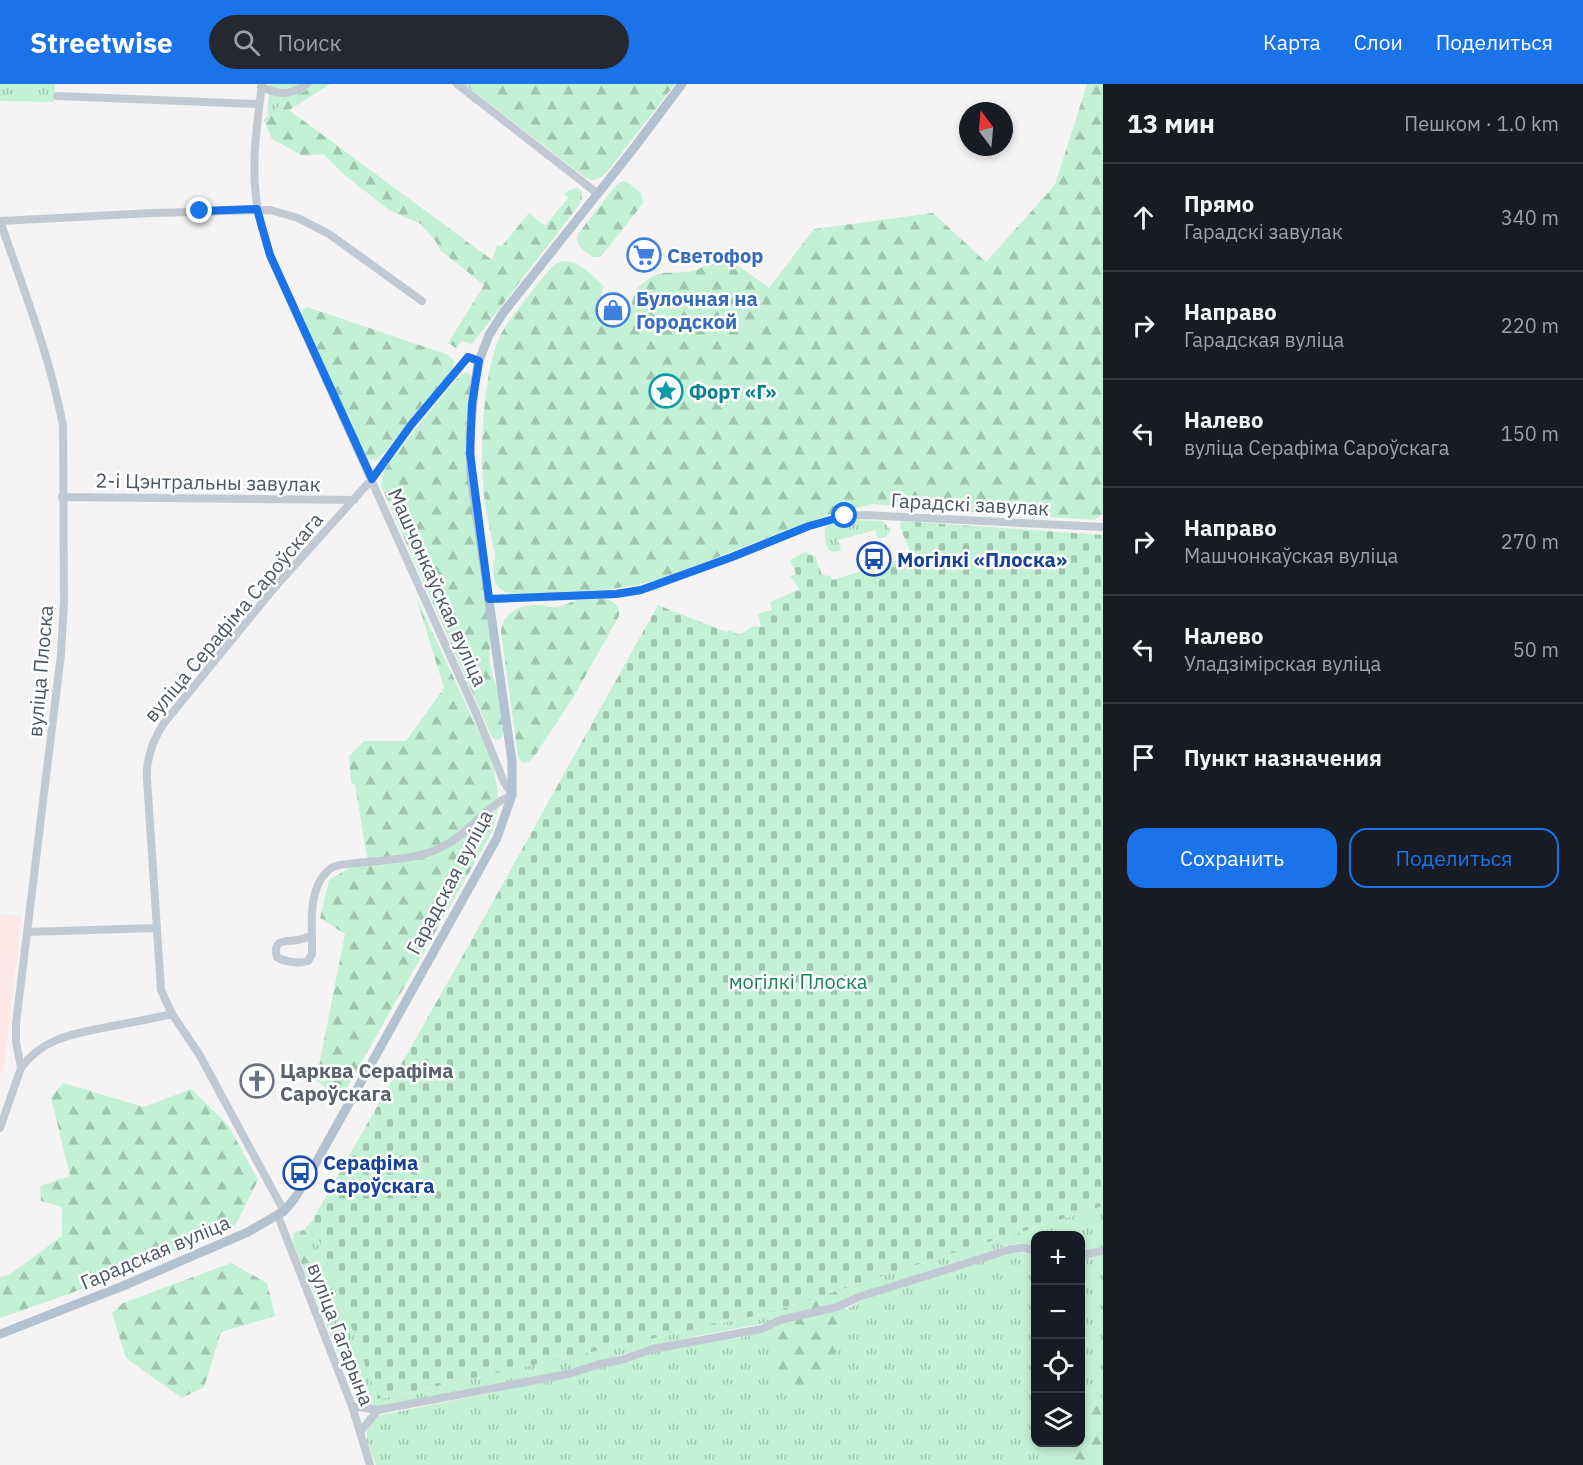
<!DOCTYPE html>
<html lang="ru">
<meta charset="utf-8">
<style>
body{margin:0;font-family:"IBM Plex Sans",sans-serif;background:#242831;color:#f1f3f6}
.controls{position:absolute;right:18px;bottom:18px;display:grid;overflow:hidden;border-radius:12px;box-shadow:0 3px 9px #0003}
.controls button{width:54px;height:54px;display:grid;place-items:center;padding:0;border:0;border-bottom:2px solid #363941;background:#171b24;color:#f1f3f6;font:30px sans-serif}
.compass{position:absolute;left:959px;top:18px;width:54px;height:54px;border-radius:50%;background:#171b24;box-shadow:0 3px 9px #0003;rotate:344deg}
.stop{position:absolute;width:18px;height:18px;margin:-14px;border:4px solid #1a73e8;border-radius:50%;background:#fff}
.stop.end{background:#1a73e8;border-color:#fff;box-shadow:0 2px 6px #0008}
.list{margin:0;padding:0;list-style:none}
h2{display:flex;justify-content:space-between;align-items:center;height:78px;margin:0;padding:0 24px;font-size:26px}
h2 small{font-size:20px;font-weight:400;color:#9ea1a6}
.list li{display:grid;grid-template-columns:39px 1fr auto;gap:18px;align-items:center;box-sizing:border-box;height:108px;padding:0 24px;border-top:2px solid #363941}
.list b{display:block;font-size:22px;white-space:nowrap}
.list p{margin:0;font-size:20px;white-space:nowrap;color:#9ea1a6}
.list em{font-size:20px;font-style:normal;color:#9ea1a6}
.actions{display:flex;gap:12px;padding:18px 24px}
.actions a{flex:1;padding:14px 0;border:2px solid #1a73e8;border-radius:18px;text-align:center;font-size:21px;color:#1a73e8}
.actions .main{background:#1a73e8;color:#fff}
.icon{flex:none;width:33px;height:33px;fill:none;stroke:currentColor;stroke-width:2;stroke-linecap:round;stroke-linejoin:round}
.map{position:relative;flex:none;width:1103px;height:1381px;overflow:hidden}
header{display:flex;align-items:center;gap:36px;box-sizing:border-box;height:84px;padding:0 30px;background:#1a73e8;color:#fff}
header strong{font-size:28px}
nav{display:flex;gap:33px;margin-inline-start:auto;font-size:21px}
.search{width:420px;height:54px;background:#242831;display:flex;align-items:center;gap:15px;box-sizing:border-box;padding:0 21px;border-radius:33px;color:#9ea1a6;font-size:22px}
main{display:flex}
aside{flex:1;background:#171b24}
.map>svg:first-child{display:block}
.medical{fill:#fce8e6}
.grass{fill:url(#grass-tufts)}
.forest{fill:url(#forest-firs)}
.cemetery{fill:url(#cemetery-stones)}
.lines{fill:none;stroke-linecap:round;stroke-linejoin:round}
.minor{stroke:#c1cad2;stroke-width:8}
.major{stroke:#b3c2d1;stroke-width:9}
.route{stroke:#1a73e8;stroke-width:8}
.labels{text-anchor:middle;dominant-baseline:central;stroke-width:5;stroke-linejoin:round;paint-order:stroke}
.shop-label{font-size:20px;font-weight:bold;fill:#366cbe;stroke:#fff;text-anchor:start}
.culture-label{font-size:20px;font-weight:bold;fill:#0d838f;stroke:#fff;text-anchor:start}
.street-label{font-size:20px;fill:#4a5661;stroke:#fff}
.transit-label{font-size:20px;font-weight:bold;fill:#164399;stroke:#fff;text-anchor:start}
.park-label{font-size:20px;fill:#17864f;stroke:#fff}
.worship-label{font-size:20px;font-weight:bold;fill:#5b616d;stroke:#fff;text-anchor:start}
</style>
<header>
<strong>Streetwise</strong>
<div class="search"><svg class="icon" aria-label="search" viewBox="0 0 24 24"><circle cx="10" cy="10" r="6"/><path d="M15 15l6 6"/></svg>Поиск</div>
<nav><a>Карта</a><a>Слои</a><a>Поделиться</a></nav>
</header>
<main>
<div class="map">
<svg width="1103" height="1381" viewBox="0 0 1103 1381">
<defs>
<pattern id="grass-tufts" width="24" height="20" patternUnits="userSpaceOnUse" patternTransform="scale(1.5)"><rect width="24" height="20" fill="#c3f1d5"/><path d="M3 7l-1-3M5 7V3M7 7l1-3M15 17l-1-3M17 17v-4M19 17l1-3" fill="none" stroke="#a0c6b0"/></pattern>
<pattern id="forest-firs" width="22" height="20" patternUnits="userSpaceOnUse" patternTransform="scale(1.5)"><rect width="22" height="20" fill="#c3f1d5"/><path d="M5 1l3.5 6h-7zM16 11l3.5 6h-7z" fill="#a0c6b0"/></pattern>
<pattern id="cemetery-stones" width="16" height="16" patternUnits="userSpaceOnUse" patternTransform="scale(1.5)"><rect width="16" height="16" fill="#c3f1d5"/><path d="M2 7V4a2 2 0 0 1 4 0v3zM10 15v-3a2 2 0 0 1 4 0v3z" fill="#a0c6b0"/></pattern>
</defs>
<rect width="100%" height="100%" fill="#f5f3f3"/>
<path class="medical" d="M 0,830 L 22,832 L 3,990 L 0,989 Z"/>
<path class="grass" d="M 0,0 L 55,0 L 54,18 L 0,17 Z
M 270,0 L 330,0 L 288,26 L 267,30 Z
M 854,436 L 883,437 L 890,445 C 890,452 884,453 878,455 L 875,446 L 838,456 L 841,466 C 838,467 834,469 831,467 C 825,464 824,449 825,444 L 829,441 Z
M 1103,1122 L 1103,1164 L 1081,1167 L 1080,1152 L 1036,1152 L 1035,1163 L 1013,1160 L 866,1207 L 842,1216 L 770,1238 L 696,1252 L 624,1270 L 571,1286 L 380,1323 L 364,1320 L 356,1315 L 293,1158 L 294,1150 L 298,1147 L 304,1146 L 312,1137 L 379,1315 L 769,1229 L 922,1179 Z
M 1011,1168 L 1035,1170 L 1036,1358 L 1080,1358 L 1081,1174 L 1103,1171 L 1103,1381 L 376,1381 C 368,1359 359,1351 377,1332 L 569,1293 L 656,1267 L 739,1254 L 845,1226 L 867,1214 Z"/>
<path class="forest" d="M 316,0 L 330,0 L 289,26 L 492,176 L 497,161 L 502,162 L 529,129 L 545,142 L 568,114 L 564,110 L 569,106 L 577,104 L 582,108 L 582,114 L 579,121 L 472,260 L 462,257 L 456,264 L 448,259 L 484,201 L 440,166 L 436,158 L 421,140 L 389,126 L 347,93 L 323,70 L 303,72 L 272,55 L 264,36 L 272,27 Z
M 464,0 L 675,0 L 606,89 C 599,95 594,98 586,94 Z
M 1087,0 L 1103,0 L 1103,430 L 1094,436 L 912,424 L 874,420 L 834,429 L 792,444 L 669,492 L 637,501 L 604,506 L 520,510 C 493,511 491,494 495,472 C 491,448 484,423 483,399 C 480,361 484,283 501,250 C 510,233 524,218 536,202 C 541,196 545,190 551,184 C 569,165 590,190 604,202 C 599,219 592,229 608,240 L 622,237 L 631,224 L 635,206 L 651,193 L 661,189 L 687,188 L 697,186 L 720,173 L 732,177 L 769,204 L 814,145 L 933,129 L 986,178 L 1055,101 Z
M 623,97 L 627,98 L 641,109 L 643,118 L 641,122 L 603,170 L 600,173 L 592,173 L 579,162 L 577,154 L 578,150 L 616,101 Z
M 307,223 L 446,270 C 454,274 456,279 451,287 L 413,332 L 384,369 L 376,376 L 367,375 L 364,371 L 302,231 L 302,226 Z
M 467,288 L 470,290 L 471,297 L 466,342 L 466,368 L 469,402 L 491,556 L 489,571 L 492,591 L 498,606 L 503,647 L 502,653 L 499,656 L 494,655 L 491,651 L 381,402 L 384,386 L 420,339 L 459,292 Z
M 416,513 L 485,661 L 494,686 L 498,710 L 498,724 L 493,745 L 487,757 L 341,1014 L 316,997 L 345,850 L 320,834 L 329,796 L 367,774 L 355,701 L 351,698 L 349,672 L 364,657 L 406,657 L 444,604 Z
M 602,515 C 613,516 620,520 619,532 L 574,612 L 534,673 L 528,678 L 522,679 L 518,672 L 501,548 C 502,529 520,520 538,521 C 544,521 549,524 556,523 C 563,522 568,519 574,517 C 582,515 593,515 602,515 Z
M 63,999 L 144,1023 L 191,1005 L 228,1041 L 258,1096 L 235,1142 L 69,1210 L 0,1234 L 0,1193 L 9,1191 L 62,1152 L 62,1123 L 41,1117 L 40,1102 L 70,1092 L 51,1013 Z
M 304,1146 C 312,1156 315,1163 312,1176 L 308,1179 L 302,1180 L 293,1158 L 294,1150 L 298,1147 Z
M 231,1179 L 267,1199 L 275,1232 L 221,1248 L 204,1303 L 182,1314 L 126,1274 L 112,1229 L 123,1219 Z
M 840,1206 L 845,1226 L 840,1257 L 815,1309 C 792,1316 792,1314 773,1299 L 769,1229 Z
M 1081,1298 L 1093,1304 L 1103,1315 L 1103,1381 L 1071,1381 C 1064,1371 1050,1369 1045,1359 L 1080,1358 Z"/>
<path class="cemetery" d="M 901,437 L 1103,451 L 1103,1122 L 922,1179 L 769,1229 L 378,1315 L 312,1137 L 465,868 L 658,521 L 726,548 L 730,546 L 739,551 L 752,543 L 761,542 L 758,530 L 772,526 L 770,518 L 800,505 L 790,492 L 796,490 L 790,476 L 805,468 L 815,472 L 822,491 L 830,492 L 832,496 L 862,487 L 864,491 L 870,489 L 869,484 L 912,472 L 900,443 Z"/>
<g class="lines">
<path class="minor" d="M 262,0 C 257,41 250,85 258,126 C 260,142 266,156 270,171 L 476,629 L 504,698 L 512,711 C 484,723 469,750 442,763 C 416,776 384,776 356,779 C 349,780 339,780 333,783 C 311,797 311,828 312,851 C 308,853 303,855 298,856 C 286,858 272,854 277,873 C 285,878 299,880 308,877 L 312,870 L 312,851
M 457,0 L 597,109
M 261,3 C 281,11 289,12 307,0
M 57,12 L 259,20
M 0,137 L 153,129 L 270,126 L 298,134 L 329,150 L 422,217
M 62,413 L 354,416
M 489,515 L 616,510 L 641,506 L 732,473 L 809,442 L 845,432 L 864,431 L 1103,443
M 27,848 L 156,844
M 21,984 C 43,954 73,950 107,943 C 129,939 150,935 172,930
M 0,1044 L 21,984 L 16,958 L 16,939 L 61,570 L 64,517 L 63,342 C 50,272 23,204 0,137
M 284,1127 L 199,970 L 172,930 L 161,906 L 147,695 C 146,674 152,657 164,639 L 275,503 L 372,395 L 411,341 L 468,273 L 479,277
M 278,1132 L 352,1322 L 370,1381
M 1080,1171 L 1103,1167
M 352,1322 L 378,1326 L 568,1290 L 600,1280 L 621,1276 L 653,1265 L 762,1245 L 780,1236 L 837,1223 L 859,1213 L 1011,1165 L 1024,1164 L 1036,1167
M 360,1348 L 378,1326"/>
<path class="major" d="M 0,1250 L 123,1202 L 248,1148 L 284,1127 L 295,1114 L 308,1093 L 497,754 L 512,711 L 512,677 L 471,391 L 470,349 L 475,297 L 479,277 L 489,251 L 503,229 L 634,64 L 682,0"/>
</g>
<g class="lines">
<path class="route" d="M 200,127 L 257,125 L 270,171 L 372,395 L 411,341 L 468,273 L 479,277 L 472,320 L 470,369 L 489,515 L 616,510 L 641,506 L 732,473 L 809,442 L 845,432"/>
</g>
<defs>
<g id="supermarket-ring" transform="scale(1.725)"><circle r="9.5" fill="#fff" stroke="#3f7fe0" stroke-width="1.5"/><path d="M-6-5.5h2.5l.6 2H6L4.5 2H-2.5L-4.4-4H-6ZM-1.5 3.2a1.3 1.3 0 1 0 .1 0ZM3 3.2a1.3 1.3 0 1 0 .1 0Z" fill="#3f7fe0"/></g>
<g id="shop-ring" transform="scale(1.725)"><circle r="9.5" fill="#fff" stroke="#3f7fe0" stroke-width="1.5"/><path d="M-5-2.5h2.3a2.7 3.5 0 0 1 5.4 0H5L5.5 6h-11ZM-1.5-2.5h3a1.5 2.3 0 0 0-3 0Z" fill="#3f7fe0"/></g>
<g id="sight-ring" transform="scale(1.725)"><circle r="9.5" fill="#fff" stroke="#0f9aa8" stroke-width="1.5"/><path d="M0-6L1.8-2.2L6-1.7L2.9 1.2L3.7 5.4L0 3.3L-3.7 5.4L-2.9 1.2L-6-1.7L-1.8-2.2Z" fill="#0f9aa8"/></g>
<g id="bus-ring" transform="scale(1.725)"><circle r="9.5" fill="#fff" stroke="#1a4fb4" stroke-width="1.5"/><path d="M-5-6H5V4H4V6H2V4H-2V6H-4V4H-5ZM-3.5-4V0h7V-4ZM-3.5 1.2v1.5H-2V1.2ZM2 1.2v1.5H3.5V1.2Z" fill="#1a4fb4"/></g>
<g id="church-ring" transform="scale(1.725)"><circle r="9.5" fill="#fff" stroke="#6b7280" stroke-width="1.5"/><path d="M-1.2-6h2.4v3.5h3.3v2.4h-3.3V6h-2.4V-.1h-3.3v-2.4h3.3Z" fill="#6b7280"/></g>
</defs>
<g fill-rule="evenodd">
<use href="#supermarket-ring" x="644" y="171"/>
<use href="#shop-ring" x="613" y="226"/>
<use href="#sight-ring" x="666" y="307"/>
<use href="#bus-ring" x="874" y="475"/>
<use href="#church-ring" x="257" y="997"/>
<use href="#bus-ring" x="300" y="1089"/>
</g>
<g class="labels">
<g class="shop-label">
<text x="667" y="171">Светофор</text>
<text x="636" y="214">Булочная на<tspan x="636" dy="23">Городской</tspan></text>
</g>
<g class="culture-label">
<text x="689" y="307">Форт «Г»</text>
</g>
<g class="street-label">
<text transform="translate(208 398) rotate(1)">2-і Цэнтральны завулак</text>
<text transform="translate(970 420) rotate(3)">Гарадскі завулак</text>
<text transform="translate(438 503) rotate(66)">Машчонкаўская вуліца</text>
<text transform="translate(233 533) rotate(-50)">вуліца Серафіма Сароўскага</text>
<text transform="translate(40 587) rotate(-85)">вуліца Плоска</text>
<text transform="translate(449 798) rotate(-62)">Гарадская вуліца</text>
<text transform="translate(155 1168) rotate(-23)">Гарадская вуліца</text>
<text transform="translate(341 1250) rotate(69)">вуліца Гагарына</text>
</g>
<g class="transit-label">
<text x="897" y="475">Могілкі «Плоска»</text>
<text x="323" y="1078">Серафіма<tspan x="323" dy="23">Сароўскага</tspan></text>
</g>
<g class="park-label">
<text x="798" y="897">могілкі Плоска</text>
</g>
<g class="worship-label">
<text x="280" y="986">Царква Серафіма<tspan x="280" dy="23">Сароўскага</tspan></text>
</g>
</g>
</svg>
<div class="controls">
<button>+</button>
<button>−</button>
<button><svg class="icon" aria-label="locate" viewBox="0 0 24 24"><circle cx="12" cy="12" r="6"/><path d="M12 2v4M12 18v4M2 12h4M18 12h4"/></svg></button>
<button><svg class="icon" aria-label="layers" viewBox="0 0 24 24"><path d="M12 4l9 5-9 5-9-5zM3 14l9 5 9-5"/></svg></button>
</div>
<svg class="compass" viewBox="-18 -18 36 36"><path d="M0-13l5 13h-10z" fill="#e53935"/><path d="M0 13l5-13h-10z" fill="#9ea1a6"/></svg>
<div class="stop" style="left:845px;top:432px"></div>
<div class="stop end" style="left:200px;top:127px"></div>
</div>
<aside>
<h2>13 мин<small>Пешком · 1.0 km</small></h2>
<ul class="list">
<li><svg class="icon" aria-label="ahead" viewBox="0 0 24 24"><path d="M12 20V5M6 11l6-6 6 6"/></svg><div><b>Прямо</b><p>Гарадскі завулак</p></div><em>340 m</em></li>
<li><svg class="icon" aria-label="right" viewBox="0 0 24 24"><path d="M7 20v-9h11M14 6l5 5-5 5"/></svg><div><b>Направо</b><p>Гарадская вуліца</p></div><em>220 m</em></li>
<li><svg class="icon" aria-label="left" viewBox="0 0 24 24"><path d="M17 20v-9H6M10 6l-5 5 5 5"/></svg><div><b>Налево</b><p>вуліца Серафіма Сароўскага</p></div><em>150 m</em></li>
<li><svg class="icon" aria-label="right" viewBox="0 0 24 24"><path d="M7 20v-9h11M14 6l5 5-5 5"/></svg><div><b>Направо</b><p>Машчонкаўская вуліца</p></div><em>270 m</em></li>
<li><svg class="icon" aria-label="left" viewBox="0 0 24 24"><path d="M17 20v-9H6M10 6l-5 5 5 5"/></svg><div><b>Налево</b><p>Уладзімірская вуліца</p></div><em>50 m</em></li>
<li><svg class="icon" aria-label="arrive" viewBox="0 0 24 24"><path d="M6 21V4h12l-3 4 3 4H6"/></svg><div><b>Пункт назначения</b></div></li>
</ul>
<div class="actions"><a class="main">Сохранить</a><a>Поделиться</a></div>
</aside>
</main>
